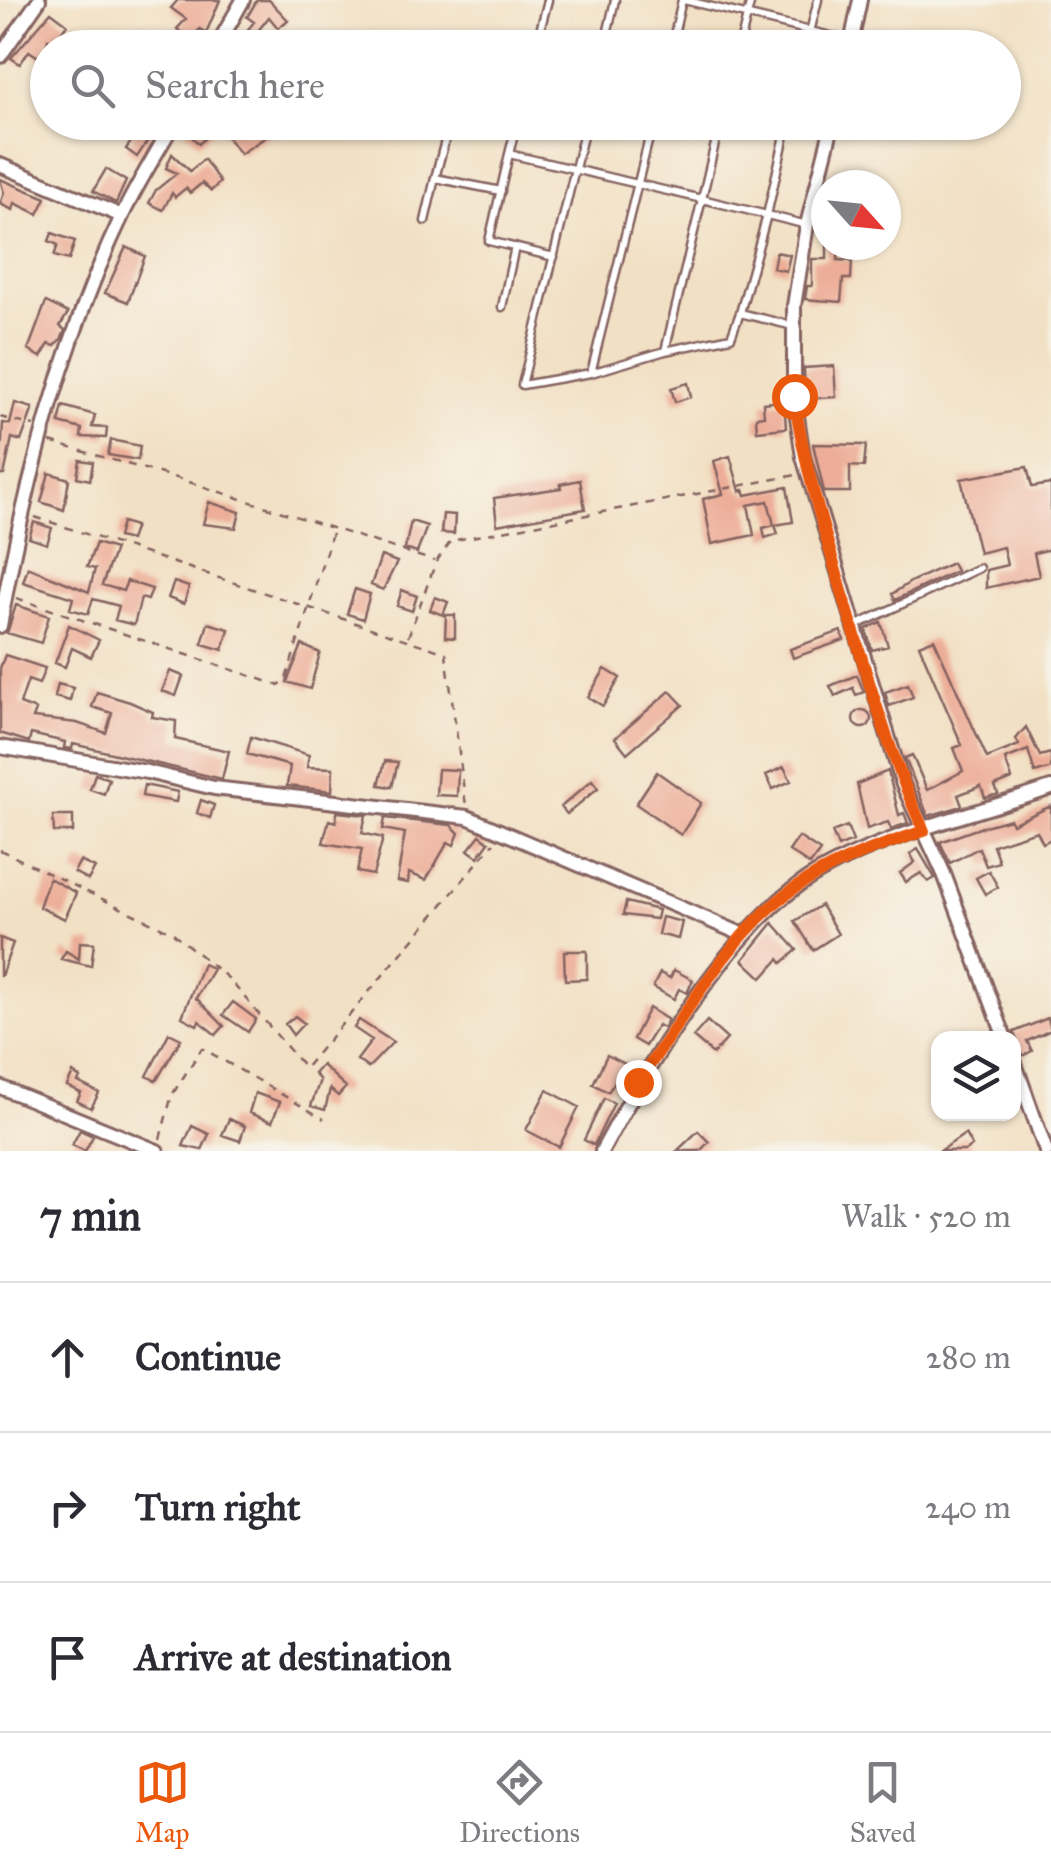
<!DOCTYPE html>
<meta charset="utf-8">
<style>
body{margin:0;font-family:"IM FELL Great Primer",serif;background:#f7f7f7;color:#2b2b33}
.controls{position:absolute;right:30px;bottom:30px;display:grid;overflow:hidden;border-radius:20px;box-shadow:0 2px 8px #0004}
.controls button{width:90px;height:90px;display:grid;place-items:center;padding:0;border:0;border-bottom:2px solid #e1e1e2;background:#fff;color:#2b2b33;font:50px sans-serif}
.compass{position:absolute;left:811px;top:170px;width:90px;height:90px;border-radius:50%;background:#fff;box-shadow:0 2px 8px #0004;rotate:117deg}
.stop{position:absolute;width:30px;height:30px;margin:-22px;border:8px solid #ea580c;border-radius:50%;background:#fff}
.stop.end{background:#ea580c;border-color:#fff;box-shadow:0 2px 10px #0008}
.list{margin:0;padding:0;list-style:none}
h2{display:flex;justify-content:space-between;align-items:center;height:130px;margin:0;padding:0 40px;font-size:42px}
h2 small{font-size:32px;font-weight:400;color:#7c7c81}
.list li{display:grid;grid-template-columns:65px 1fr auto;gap:30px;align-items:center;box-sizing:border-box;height:150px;padding:0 40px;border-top:2px solid #e1e1e2}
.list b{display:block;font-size:38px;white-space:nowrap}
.list em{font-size:32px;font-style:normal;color:#7c7c81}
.icon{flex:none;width:55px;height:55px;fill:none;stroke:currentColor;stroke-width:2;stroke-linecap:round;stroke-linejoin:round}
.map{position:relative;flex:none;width:1051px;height:1151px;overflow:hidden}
.search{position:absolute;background:#fff;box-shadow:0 2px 8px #0004;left:30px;right:30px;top:30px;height:110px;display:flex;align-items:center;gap:25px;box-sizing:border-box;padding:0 35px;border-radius:55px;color:#7c7c81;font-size:38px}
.sheet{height:580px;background:#fff}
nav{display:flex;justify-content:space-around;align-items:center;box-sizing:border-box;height:140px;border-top:2px solid #e1e1e2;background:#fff;font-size:28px;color:#7c7c81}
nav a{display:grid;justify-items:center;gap:5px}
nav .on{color:#ea580c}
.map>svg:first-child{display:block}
.building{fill:#edad98}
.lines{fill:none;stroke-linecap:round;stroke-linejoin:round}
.lane-casing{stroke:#856361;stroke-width:11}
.street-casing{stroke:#856361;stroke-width:18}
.path{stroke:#856361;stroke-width:2.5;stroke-dasharray:8 8;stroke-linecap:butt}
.lane{stroke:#fff;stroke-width:6}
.street{stroke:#fff;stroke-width:12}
.route{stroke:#ea580c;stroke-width:12}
</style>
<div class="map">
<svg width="1051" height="1151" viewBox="0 0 1051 1151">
<rect width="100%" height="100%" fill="#f7f3e8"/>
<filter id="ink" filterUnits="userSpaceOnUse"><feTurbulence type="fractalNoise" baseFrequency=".01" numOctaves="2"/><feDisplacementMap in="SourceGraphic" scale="20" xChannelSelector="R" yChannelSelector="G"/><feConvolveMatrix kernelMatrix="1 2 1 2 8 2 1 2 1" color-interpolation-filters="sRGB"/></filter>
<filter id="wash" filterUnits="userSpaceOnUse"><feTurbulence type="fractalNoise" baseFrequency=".0048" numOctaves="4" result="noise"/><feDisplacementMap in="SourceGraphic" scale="40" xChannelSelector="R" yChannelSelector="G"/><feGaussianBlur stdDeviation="2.25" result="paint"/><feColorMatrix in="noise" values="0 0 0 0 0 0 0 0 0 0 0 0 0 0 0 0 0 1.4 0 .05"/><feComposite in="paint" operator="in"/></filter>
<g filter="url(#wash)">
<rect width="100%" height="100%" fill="#f2e0c4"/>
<g id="blocks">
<path class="building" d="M 178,0 L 220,0 L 206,33 L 200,29 L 190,40 L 177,29 L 186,19 L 171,8 Z
M 257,0 L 269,0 L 288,20 L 278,28 L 269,17 L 253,37 L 262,48 L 233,48 L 254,22 L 247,17 Z
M 51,12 L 67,24 L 54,43 L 48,39 L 43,60 L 29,51 L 20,64 L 11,58 Z
M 115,122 L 160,122 L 137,157 L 126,149 L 135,136 Z
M 189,122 L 208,122 L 214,129 L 199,144 L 183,128 Z
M 225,122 L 237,122 L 245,134 L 263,122 L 289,122 L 240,154 L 220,127 Z
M 172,154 L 190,171 L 204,159 L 220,182 L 211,191 L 202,183 L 190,193 L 186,188 L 175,197 L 172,193 L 163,210 L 149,203 L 156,190 L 177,173 L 166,168 Z
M 106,169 L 126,181 L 116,203 L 93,191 Z
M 0,179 L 46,198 L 38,214 L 15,203 L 13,210 L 0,204 L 4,193 Z
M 52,233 L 75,241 L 69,260 L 54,256 L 58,245 L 49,241 Z
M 827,245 L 839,245 L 838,260 L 852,261 L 851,279 L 843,279 L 841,302 L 805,299 L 807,286 L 812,286 L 812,259 L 827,259 Z
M 126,247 L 145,256 L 128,302 L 105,293 Z
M 776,252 L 790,255 L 786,271 L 773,268 Z
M 46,302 L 68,313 L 60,326 L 65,330 L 62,338 L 55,346 L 49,344 L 41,357 L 28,350 Z
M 834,366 L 836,397 L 805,399 L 804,368 Z
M 688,383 L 691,397 L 675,402 L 671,388 Z
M 784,401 L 786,428 L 757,431 L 756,417 L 764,416 L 763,403 Z
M 15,403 L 33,408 L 21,441 L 12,438 L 4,475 L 0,475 L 3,423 L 10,424 Z
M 63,406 L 95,415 L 92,427 L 107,428 L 106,438 L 81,437 L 82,429 L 59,423 Z
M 111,440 L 140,446 L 138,460 L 108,455 Z
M 813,444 L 866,445 L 864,467 L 850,466 L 850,492 L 824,492 Z
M 730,456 L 740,491 L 744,490 L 746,495 L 787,487 L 793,522 L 775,525 L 778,534 L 765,538 L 763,528 L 774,525 L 768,501 L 748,505 L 754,535 L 712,544 L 703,499 L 723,494 L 714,461 Z
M 80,460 L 93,462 L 90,480 L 77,477 Z
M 1027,467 L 1032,487 L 1051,484 L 1051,549 L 1034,553 L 1039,576 L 986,588 L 986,570 L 1007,565 L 1003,547 L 979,553 L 961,479 Z
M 49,473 L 69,479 L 64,510 L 41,502 Z
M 580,480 L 585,509 L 497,525 L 494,498 L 561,488 L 560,484 Z
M 209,502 L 240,512 L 236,528 L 203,524 Z
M 443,514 L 455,515 L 454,534 L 441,533 Z
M 411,521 L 427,526 L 417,553 L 405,549 Z
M 34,522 L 52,528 L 47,544 L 29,538 Z
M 122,522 L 135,526 L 130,540 L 118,537 Z
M 96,543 L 115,549 L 102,585 L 123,591 L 127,581 L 152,589 L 148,600 L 141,598 L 134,625 L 115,620 L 119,606 L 93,599 L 88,614 L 70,609 L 73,598 L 23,582 L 28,567 L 89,592 L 95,569 L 87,567 Z
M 381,556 L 397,562 L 383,590 L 371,585 Z
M 952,563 L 956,571 L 895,600 L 892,594 L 912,581 Z
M 174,582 L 189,587 L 184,604 L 168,598 Z
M 355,589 L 370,594 L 363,619 L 347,614 Z
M 402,590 L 417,596 L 412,611 L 397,606 Z
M 435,597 L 448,602 L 443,615 L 430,610 Z
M 16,605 L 49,616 L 41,643 L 7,633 Z
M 446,615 L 455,615 L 455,638 L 445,637 Z
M 881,622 L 888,646 L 872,650 L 866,629 Z
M 208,623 L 229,629 L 223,650 L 202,644 Z
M 69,625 L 99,640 L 91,657 L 72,648 L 65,667 L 55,663 Z
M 841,631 L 844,640 L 793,658 L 790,649 Z
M 934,639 L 987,758 L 1019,745 L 1016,739 L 1026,727 L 1040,756 L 1051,753 L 1051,768 L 1035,773 L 1028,750 L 1005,759 L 1012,779 L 995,786 L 998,794 L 985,798 L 981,786 L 958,795 L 962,806 L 928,816 L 905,758 L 912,755 L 927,790 L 963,771 L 954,748 L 962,745 L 919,645 Z
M 302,645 L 320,653 L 310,689 L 287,682 Z
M 5,655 L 45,668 L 39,684 L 28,680 L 20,704 L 36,710 L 33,718 L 77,723 L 106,733 L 112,713 L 92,707 L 97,692 L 130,702 L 153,712 L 152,717 L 176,721 L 175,739 L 229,751 L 222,779 L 73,744 L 72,749 L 64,748 L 65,742 L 31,734 L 29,742 L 0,733 L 0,668 Z
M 605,669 L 620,678 L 603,706 L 588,697 Z
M 170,671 L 183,676 L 176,696 L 162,691 Z
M 857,675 L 864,692 L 856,695 L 853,688 L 835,696 L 830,686 Z
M 58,684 L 73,688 L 70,701 L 55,697 Z
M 908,684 L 913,697 L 889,706 L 885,692 Z
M 670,691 L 683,705 L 627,753 L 615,738 Z
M853 719a9 9 0 1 1 18 0a9 9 0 1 1-18 0Z
M 251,737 L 309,755 L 307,767 L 333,768 L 332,791 L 287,786 L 290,766 L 247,754 Z
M 385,761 L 398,762 L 392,787 L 379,785 Z
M 784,767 L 791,781 L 773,789 L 766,775 Z
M 438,769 L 458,770 L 457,796 L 436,795 Z
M 888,771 L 899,815 L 904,813 L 908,823 L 891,829 L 888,822 L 867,829 L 857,784 Z
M 657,772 L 701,803 L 681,835 L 636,804 Z
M 95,774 L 109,779 L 104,794 L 90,789 Z
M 592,780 L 598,788 L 567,814 L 561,807 Z
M 144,785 L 178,792 L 176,802 L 142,796 Z
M 201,800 L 214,805 L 210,818 L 197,813 Z
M 1051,806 L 1051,839 L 1043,843 L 1037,831 L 993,845 L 999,862 L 986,866 L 979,848 L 950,863 L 940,842 L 985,826 L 1010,819 L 1012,824 Z
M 337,812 L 366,815 L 362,833 L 383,838 L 373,875 L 357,872 L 362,849 L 323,843 L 329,820 L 336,822 Z
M 53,816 L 73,816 L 73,832 L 54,832 Z
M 385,818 L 451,825 L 459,833 L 454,845 L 448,842 L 426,880 L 409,873 L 408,883 L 397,881 L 405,833 L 383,829 Z
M 847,826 L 853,841 L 838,847 L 832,832 Z
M 480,835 L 489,842 L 478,857 L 468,850 Z
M 799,837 L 820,851 L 810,865 L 789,851 Z
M 918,849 L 935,878 L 928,882 L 921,873 L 906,882 L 900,873 L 915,862 L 910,854 Z
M 80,861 L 95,868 L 88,880 L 74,872 Z
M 989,871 L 998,887 L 985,894 L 976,878 Z
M 49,878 L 76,893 L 65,919 L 39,907 Z
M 626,902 L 658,910 L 656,919 L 623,915 Z
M 821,905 L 838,934 L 813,950 L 795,921 Z
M 662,917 L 682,922 L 678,939 L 658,934 Z
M 773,923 L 797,950 L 782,963 L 779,959 L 762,978 L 743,960 Z
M 0,938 L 13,943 L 1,976 L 0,976 Z
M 80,942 L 94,943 L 91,966 L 61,959 L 66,951 L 79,959 Z
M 564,951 L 587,951 L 587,979 L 565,980 Z
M 203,964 L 213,969 L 196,998 L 224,1026 L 216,1035 L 199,1021 L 197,1025 L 182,1017 Z
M 674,970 L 693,980 L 687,993 L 679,989 L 674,999 L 653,987 L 660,973 L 670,978 Z
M 233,1002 L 256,1019 L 248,1032 L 223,1015 Z
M 649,1008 L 668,1020 L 663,1028 L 658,1025 L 645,1046 L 633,1039 Z
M 295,1016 L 304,1023 L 293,1035 L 285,1024 Z
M 1048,1018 L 1051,1030 L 1027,1041 L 1032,1051 L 1022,1056 L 1014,1032 Z
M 359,1020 L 393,1042 L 368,1068 L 357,1060 L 372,1040 L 354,1028 Z
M 707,1021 L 727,1039 L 713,1054 L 693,1037 Z
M 169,1033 L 181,1039 L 156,1081 L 147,1076 Z
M 607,1055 L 627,1065 L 608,1092 L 593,1084 Z
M 322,1065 L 346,1087 L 338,1096 L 330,1089 L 325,1110 L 311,1106 L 320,1080 L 314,1074 Z
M 73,1073 L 80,1078 L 78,1082 L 99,1093 L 91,1108 L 77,1101 L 81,1093 L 67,1086 Z
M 547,1090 L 579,1107 L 559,1147 L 526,1130 Z
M 255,1093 L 280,1102 L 272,1122 L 249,1113 Z
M 604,1098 L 614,1103 L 594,1145 L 584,1140 Z
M 229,1119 L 245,1126 L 240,1141 L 222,1135 Z
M 192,1126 L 209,1134 L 202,1150 L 183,1146 Z
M 80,1130 L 93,1136 L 85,1151 L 72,1145 Z
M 698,1131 L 709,1142 L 700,1151 L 677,1151 Z
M 965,1134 L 972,1146 L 965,1151 L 940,1151 Z"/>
</g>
</g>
<g filter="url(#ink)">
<use href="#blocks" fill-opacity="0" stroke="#856361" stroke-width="2.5"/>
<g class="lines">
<g class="lane-casing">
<path id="lane" d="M 684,0 L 851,41
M 536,46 L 548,0
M 471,48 L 475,32 L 537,44
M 604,48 L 615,0
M 671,48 L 682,0
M 739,48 L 751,0
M 806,48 L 818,0
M 517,122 L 509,154 L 702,199 L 665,351 L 731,337 L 740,313
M 653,122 L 591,373 L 665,351
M 720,122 L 702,199 L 767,215 L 740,313 L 793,326
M 788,122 L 767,215 L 807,225
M 585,128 L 522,385 L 591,373
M 509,154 L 489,241 L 554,257
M 435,178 L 450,122
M 425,221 L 435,178 L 501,191
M 502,307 L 515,247
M 853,627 L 979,568"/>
</g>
<g class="street-casing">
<path id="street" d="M 216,48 L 243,0
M 850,48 L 860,0
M 0,56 L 39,0
M 833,122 L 807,225 L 794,306 L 794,396 L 803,457 L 903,785 L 944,874 L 1005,1038
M 0,165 L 122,216
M 0,626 C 24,487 61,344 122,216 C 137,184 157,153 174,122
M 0,747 L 147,772 L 214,788 L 467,817 L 744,935
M 1014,1061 L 1046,1151
M 0,1087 L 157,1151
M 602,1151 C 644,1071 727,934 802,883 C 870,837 973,815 1051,788"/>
</g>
<path class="path" d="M 0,417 L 34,426
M 50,442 L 183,480 L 434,561
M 35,517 L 446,653 L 466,806
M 16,598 L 278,685 L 285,682 L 333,530
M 408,637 L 436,562 L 451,541 L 796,475
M 0,850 L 173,933 L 228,978 L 305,1068 L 494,843
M 160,1139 L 172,1095 L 202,1048 L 324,1119"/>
<use href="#lane" class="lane"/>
<use href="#street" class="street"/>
</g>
</g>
<g class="lines" filter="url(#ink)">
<path class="route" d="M 638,1082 C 686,1015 733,926 804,882 C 841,859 882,845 924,831 C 890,756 867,677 844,598 C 824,531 804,466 794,396"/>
</g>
</svg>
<div class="controls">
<button><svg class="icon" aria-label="layers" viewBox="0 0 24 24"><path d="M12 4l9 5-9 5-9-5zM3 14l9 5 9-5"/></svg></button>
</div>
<svg class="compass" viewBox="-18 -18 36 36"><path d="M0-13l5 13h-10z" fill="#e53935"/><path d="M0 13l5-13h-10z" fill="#7c7c81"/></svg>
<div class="stop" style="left:794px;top:396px"></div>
<div class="stop end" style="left:638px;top:1082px"></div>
<div class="search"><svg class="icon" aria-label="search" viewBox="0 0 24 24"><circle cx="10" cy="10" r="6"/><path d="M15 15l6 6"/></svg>Search here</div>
</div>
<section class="sheet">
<h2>7 min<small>Walk · 520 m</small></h2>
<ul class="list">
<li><svg class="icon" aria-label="ahead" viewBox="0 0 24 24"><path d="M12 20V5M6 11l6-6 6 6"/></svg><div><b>Continue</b></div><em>280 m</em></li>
<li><svg class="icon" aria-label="right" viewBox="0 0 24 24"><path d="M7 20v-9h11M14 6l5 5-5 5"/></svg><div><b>Turn right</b></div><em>240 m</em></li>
<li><svg class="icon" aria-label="arrive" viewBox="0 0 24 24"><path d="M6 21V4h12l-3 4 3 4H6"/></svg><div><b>Arrive at destination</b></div></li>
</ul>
</section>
<nav>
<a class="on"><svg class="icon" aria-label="map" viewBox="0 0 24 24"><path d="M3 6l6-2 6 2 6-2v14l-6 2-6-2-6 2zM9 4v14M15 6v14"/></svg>Map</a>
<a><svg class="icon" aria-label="directions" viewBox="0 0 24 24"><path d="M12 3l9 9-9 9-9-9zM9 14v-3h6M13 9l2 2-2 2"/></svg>Directions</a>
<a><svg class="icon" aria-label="saved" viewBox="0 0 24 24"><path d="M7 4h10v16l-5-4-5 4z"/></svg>Saved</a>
</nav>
